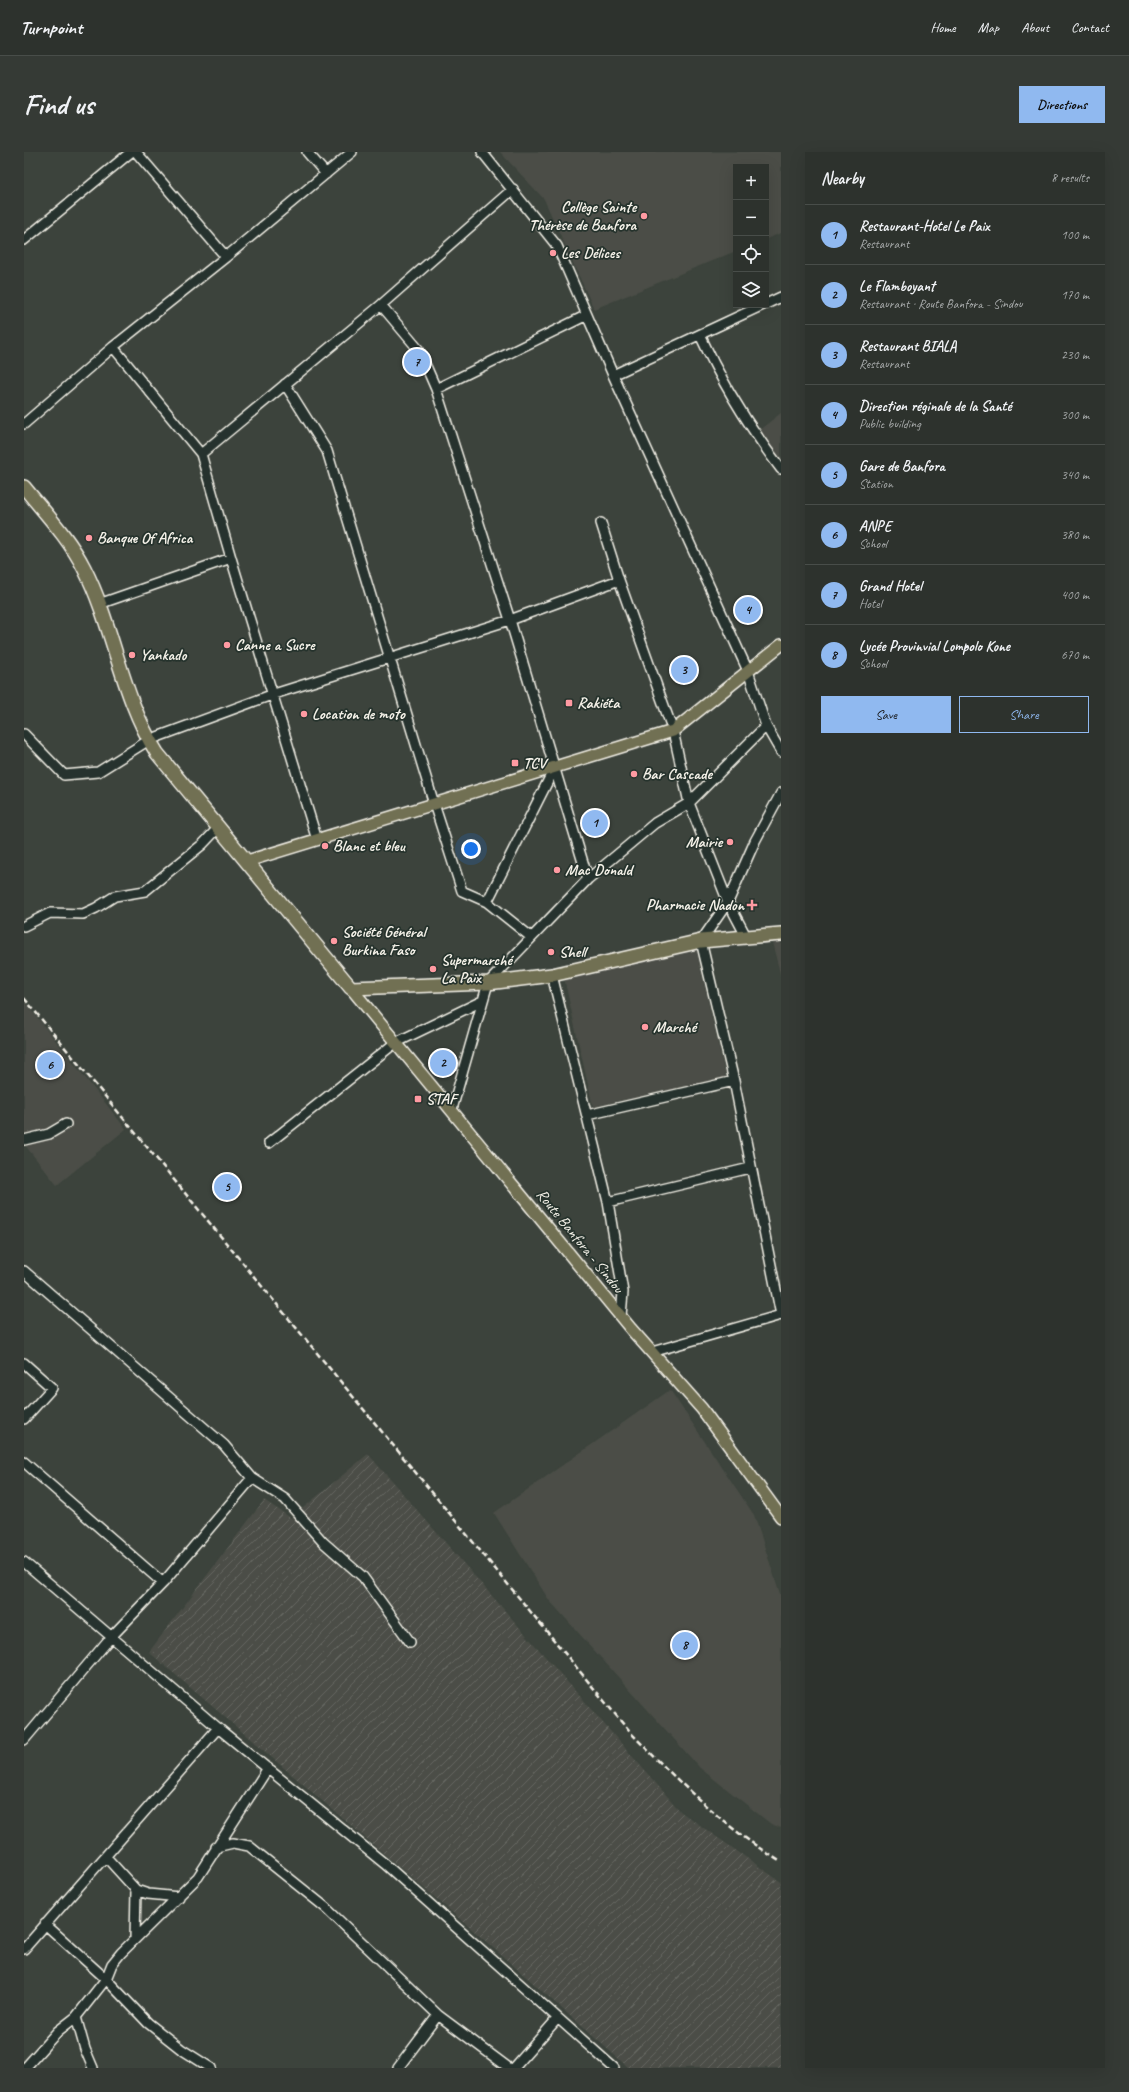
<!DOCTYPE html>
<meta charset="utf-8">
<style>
body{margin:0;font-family:Caveat,sans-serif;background:#353a35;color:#f1f3f6}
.controls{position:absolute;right:12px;top:12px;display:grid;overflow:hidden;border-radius:0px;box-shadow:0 4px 16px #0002}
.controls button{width:36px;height:36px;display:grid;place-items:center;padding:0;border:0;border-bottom:1px solid #484d49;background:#2d322d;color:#f1f3f6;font:20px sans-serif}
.you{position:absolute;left:447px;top:697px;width:14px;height:14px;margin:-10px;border:3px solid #fff;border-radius:50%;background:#1a73e8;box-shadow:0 0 0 6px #1a73e833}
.badge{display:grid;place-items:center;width:26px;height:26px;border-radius:50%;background:#90b9f0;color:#111;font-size:13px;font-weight:700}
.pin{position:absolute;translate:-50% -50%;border:2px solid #fff;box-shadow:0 1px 4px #0006}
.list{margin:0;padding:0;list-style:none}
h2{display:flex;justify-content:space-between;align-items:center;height:52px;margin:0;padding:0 16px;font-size:17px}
h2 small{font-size:13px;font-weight:400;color:#a7aaaa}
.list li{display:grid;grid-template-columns:26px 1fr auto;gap:12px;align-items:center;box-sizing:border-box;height:60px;padding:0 16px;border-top:1px solid #484d49}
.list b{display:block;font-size:15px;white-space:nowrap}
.list p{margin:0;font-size:13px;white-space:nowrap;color:#a7aaaa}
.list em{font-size:13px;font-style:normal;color:#a7aaaa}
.actions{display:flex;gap:8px;padding:12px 16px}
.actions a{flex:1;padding:9px 0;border:1px solid #90b9f0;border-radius:0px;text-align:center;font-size:14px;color:#90b9f0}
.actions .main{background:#90b9f0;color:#111}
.icon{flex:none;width:22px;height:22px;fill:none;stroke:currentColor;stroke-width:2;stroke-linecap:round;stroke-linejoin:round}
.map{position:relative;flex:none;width:757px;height:1916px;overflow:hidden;border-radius:0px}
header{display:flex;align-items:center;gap:24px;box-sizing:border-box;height:56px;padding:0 20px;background:#2d322d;border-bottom:1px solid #484d49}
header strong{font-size:19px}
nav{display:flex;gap:22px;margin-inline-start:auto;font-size:14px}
.intro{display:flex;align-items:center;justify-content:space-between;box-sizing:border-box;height:96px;padding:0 24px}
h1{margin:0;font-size:28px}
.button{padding:10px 18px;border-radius:0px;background:#90b9f0;color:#111;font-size:14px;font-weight:700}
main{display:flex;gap:24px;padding:0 24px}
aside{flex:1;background:#2d322d;border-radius:0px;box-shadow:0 4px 16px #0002}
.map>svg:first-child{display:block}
.built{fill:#4b4e47}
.industrial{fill:url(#industrial-furrows)}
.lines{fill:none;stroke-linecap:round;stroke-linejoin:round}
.minor-casing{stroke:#f4f1e8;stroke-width:12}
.major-casing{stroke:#f4f1e8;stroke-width:14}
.highway-casing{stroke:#f4f1e8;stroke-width:16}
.minor{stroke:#26332d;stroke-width:9}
.major{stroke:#716f52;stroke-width:11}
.highway{stroke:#716f52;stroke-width:13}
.rail{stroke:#f4f1e8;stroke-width:2.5;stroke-dasharray:6 3;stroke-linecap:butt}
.poi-dot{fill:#ff9aa2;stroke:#26332d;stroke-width:1.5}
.labels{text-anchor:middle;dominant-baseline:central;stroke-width:3.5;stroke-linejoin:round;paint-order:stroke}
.poi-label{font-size:16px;font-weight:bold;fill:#f4f1e8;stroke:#26332d;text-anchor:start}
.street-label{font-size:16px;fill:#f4f1e8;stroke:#26332d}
</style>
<header>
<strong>Turnpoint</strong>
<nav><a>Home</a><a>Map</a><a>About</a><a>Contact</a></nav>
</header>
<div class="intro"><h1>Find us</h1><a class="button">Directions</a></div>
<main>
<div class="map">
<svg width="757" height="1916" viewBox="0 0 757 1916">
<defs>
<pattern id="industrial-furrows" width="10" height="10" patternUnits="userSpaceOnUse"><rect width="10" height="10" fill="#4b4e47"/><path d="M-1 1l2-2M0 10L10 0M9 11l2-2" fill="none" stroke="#666862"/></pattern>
</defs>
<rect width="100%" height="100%" fill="#3c433c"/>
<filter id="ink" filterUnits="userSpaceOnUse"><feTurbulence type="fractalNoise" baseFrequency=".025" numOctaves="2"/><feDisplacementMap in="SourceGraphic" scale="8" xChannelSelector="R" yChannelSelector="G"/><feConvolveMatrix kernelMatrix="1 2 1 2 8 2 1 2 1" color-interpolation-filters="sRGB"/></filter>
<g filter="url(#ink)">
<path class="built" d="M 476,0 L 757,0 L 757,81 L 742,87 L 742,15 L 712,15 L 712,99 L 570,157 L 520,47 Z
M 757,261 L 757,308 L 734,279 Z
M 757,789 L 757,825 L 748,790 Z
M 672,796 L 702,925 L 569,955 L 540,826 Z
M 0,849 L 102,977 L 33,1033 L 0,992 Z
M 646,1238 L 730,1363 L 757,1445 L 757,1676 L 747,1672 L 676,1616 L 605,1537 L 525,1448 L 470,1361 Z"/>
<path class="industrial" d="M 344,1302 L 657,1660 L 757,1730 L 757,1916 L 605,1916 L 458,1786 L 125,1500 L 240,1348 L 267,1366 Z"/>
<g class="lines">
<g class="minor-casing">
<path id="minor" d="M 112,0 L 202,105
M 283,0 L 302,22
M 458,0 L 533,94 L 589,223 L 724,519 L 742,574 L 757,600
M 0,88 L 107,0
M 742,152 L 757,145
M 357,153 L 395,198 L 412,237 L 486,468 L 564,727
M 676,183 C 698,231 725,275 757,317
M 89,195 L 177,302 L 207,406 L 293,688
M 589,223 L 739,153
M 261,232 L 303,299 L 410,652 L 438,739 L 463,750 L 507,785
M 412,237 L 563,163
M 0,272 L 89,195 L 202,105 L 328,0
M 177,302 L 357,153 L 489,37
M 577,371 L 595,428 L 649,579 L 665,651 L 704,750 L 723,786
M 75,452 L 207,406
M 0,582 L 40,623 L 74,620 L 125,588 L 250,542 L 486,468 L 595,428
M 757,641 L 731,689 L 704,750 L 677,789 L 710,929 L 757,1163
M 463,750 L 531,615
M 0,774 L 26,761 L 59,762 L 72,756 L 91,744 L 121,739 L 179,692 L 195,675
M 528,823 L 584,1050 L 599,1140 L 597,1164
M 428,957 L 464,831 L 564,727 L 631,671 L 665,651 L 742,574
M 563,963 L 710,929
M 0,988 L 25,982 L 42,972
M 245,991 L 371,891 L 458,849
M 584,1050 L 726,1016
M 0,1119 L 200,1293 L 228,1326 L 261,1347 L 299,1390 L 339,1425 L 386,1490
M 628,1200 L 757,1163
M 0,1211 L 28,1236 L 0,1267
M 0,1310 L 139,1431
M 0,1410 L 194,1576 L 361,1712 L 590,1916
M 0,1588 L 87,1485 L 139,1431 L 228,1326
M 192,1695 L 209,1691 L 225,1694 L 301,1755 L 414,1863
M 82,1705 L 112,1738 L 124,1742 L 155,1745
M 21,1772 L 82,1827 L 124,1871 L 157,1897 L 187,1916
M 111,1787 L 112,1738
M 0,1797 L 194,1576
M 52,1865 L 61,1897 L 69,1916
M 1,1916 L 34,1879 L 52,1865 L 82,1827 L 88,1812 L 97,1801 L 174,1725 L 244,1616
M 374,1916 L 414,1863 L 485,1916
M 490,1916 L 533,1867"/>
</g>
<g class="major-casing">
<path id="major" d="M 223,709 L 649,579 L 757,493
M 327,836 L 607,1177 L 678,1257 L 757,1365"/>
</g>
<g class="highway-casing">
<path id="highway" d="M 0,335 C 21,361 45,386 60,416 C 90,475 97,544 133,601 L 327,836 L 464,831 L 528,823 L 677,789 L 757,782"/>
</g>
<use href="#minor" class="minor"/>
<use href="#major" class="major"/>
<use href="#highway" class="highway"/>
<path class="rail" d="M 0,846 L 605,1579 C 653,1628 698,1674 757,1710"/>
</g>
</g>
<g class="poi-dot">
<circle cx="620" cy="64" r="4"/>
<circle cx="529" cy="101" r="4"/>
<circle cx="65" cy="386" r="4"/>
<circle cx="203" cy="493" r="4"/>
<circle cx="108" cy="503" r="4"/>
<rect x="541" y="547" width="8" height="8" rx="2"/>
<circle cx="280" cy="562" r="4"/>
<rect x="487" y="607" width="8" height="8" rx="2"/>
<circle cx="610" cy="622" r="4"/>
<circle cx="706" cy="690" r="4"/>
<circle cx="301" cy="694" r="4"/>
<circle cx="533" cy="718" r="4"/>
<path d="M726 747h4v4h4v4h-4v4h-4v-4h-4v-4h4z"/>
<circle cx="310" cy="789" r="4"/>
<circle cx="527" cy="800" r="4"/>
<circle cx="409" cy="817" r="4"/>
<circle cx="621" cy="875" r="4"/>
<rect x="390" y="943" width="8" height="8" rx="2"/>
</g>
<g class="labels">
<g class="poi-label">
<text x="612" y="55" text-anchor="end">Collège Sainte<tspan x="612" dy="18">Thérèse de Banfora</tspan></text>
<text x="537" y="101">Les Délices</text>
<text x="73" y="386">Banque Of Africa</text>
<text x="211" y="493">Canne a Sucre</text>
<text x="116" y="503">Yankado</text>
<text x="553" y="551">Rakiéta</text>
<text x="288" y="562">Location de moto</text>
<text x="499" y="611">TCV</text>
<text x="618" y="622">Bar Cascade</text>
<text x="698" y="690" text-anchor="end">Mairie</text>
<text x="309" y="694">Blanc et bleu</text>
<text x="541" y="718">Mac Donald</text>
<text x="720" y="753" text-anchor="end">Pharmacie Nadon</text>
<text x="318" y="780">Société Général<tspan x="318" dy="18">Burkina Faso</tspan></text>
<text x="535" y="800">Shell</text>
<text x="417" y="808">Supermarché<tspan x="417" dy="18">La Paix</tspan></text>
<text x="629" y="875">Marché</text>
<text x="402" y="947">STAF</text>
</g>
<g class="street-label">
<text transform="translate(556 1089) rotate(51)">Route Banfora - Sindou</text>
</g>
</g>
</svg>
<div class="controls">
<button>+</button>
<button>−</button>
<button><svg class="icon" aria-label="locate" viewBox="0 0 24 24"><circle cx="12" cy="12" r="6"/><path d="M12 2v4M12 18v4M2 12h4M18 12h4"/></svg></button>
<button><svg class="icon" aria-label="layers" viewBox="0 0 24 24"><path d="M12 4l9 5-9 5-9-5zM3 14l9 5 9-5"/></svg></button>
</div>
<div class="you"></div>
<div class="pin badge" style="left:571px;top:671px">1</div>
<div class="pin badge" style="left:419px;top:911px">2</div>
<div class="pin badge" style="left:660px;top:518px">3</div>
<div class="pin badge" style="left:724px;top:458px">4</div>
<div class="pin badge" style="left:203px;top:1035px">5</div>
<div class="pin badge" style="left:26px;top:913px">6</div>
<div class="pin badge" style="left:393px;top:210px">7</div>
<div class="pin badge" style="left:661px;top:1493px">8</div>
</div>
<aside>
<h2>Nearby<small>8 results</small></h2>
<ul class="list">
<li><span class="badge">1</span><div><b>Restaurant-Hotel Le Paix</b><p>Restaurant</p></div><em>100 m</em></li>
<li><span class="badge">2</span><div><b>Le Flamboyant</b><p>Restaurant · Route Banfora - Sindou</p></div><em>170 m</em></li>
<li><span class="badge">3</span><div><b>Restaurant BIALA</b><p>Restaurant</p></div><em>230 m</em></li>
<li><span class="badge">4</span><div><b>Direction réginale de la Santé</b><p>Public building</p></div><em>300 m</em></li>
<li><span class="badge">5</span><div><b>Gare de Banfora</b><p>Station</p></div><em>340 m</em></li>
<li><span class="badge">6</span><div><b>ANPE</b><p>School</p></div><em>380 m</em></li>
<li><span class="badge">7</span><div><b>Grand Hotel</b><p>Hotel</p></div><em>400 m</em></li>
<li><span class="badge">8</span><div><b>Lycée Provinvial Lompolo Kone</b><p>School</p></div><em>670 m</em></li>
</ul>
<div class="actions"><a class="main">Save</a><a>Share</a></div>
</aside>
</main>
